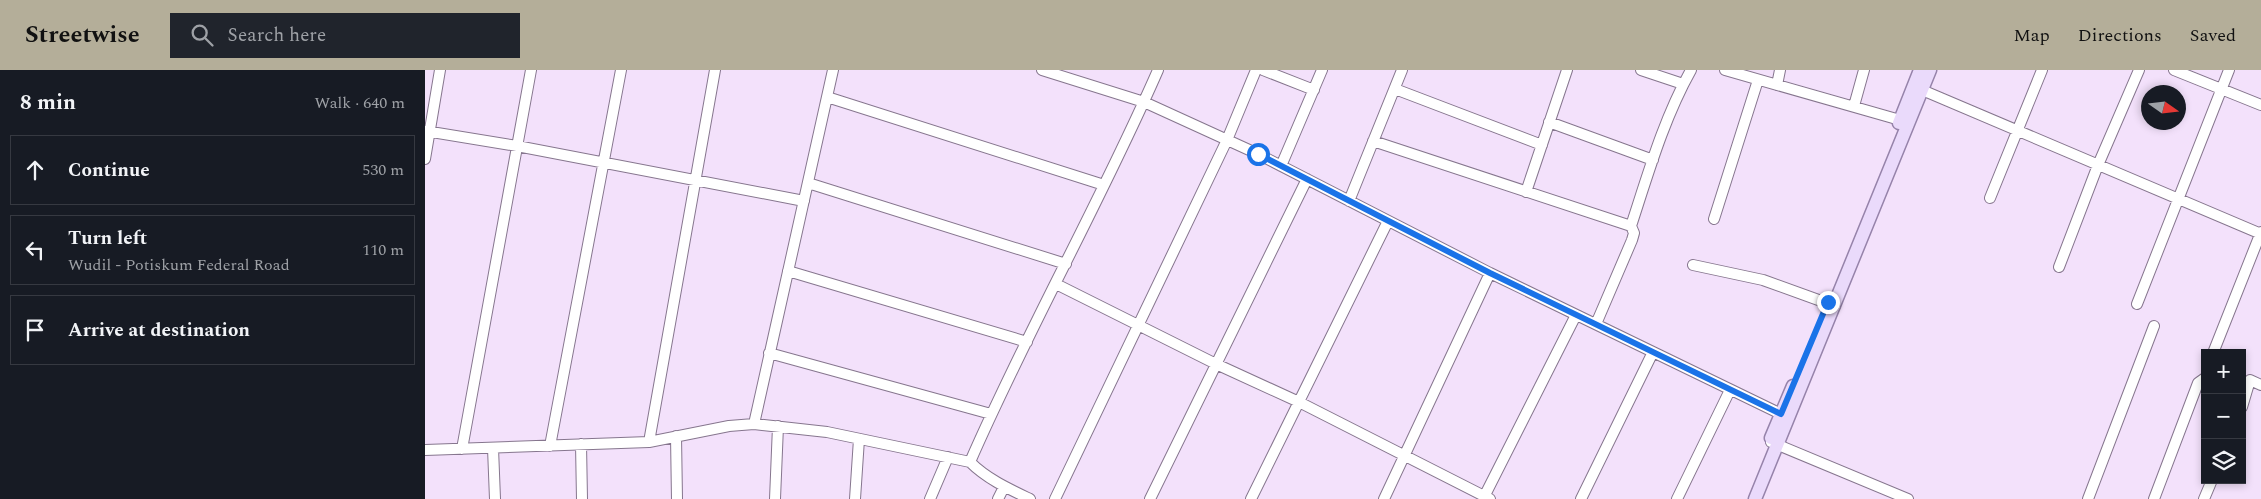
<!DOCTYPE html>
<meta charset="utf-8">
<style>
body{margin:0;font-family:Spectral,serif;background:#20242c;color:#f1f3f6}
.controls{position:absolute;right:15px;bottom:15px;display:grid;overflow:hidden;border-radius:0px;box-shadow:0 2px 8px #0003}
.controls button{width:45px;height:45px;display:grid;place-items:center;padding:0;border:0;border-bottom:1px solid #363941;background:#171b24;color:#f1f3f6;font:25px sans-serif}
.compass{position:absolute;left:1716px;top:15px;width:45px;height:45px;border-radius:50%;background:#171b24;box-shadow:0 2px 8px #0003;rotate:104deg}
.stop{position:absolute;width:15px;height:15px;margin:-11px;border:4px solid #1a73e8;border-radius:50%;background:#fff}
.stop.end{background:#1a73e8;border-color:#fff;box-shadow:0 1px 5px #0008}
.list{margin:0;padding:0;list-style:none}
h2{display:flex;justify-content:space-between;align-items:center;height:65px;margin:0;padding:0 20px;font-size:21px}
h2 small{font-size:16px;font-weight:400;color:#9ea1a6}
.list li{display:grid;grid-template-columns:32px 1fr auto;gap:15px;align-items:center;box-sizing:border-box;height:70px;margin:0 10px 10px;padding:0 10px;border:1px solid #363941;border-radius:0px}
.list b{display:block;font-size:19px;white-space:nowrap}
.list p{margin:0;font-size:16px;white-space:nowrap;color:#9ea1a6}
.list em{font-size:16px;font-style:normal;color:#9ea1a6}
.icon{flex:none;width:28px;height:28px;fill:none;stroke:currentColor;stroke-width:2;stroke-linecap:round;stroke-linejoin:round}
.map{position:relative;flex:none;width:1836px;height:429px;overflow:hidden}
header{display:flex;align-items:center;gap:30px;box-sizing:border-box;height:70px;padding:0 25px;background:#b4ae99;color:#111}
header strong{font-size:24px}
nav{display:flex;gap:28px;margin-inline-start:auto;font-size:18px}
.search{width:350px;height:45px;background:#20242c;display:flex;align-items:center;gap:12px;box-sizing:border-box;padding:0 18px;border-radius:0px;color:#9ea1a6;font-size:19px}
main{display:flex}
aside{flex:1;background:#171b24}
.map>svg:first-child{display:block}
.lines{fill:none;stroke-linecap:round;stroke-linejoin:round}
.minor-casing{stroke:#86768e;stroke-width:12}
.major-casing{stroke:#9683aa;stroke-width:15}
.minor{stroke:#fff;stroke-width:10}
.major{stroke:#eadafb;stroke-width:12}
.route{stroke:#1a73e8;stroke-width:6}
</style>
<header>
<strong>Streetwise</strong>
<div class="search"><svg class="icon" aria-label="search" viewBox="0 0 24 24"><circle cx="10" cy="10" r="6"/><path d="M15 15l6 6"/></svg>Search here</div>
<nav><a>Map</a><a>Directions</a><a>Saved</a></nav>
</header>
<main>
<aside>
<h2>8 min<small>Walk · 640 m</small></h2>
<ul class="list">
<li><svg class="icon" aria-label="ahead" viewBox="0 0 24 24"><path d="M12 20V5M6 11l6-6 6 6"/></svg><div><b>Continue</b></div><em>530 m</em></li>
<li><svg class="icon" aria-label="left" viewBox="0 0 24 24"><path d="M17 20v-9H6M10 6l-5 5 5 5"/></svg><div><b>Turn left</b><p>Wudil - Potiskum Federal Road</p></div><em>110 m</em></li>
<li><svg class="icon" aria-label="arrive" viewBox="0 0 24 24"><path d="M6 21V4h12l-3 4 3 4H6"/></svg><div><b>Arrive at destination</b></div></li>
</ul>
</aside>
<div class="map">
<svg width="1836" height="429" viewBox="0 0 1836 429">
<rect width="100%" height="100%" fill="#f3e1fb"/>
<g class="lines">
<g class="minor-casing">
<path id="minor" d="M 617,0 L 719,32 L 833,84 L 1065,203 L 1356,344
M 838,0 L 889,20
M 1216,0 L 1258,14
M 1300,0 L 1475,50
M 1749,0 L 1836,35
M 1352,15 L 1355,0
M 970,19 L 1117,75
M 1497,20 L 1836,164
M 402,27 L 679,115
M 1429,36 L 1439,0
M 1124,52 L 1228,90
M 0,61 L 92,76 L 379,131
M 948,71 L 1206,156
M 0,89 L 15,0
M 856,96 L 897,0
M 383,113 L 641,194
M 1101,122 L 1142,0
M 1565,128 L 1617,0
M 924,131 L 977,0
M 1289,149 L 1333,10
M 1268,195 L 1338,210 L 1410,236
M 1634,197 L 1673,95 L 1714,0
M 363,201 L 602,272
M 631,214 L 791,294 L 874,332 L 1065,429
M 1712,234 L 1804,0
M 1171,254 L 1207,170 L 1209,163 L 1206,156 C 1223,104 1239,48 1266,0
M 344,283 L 566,344
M 1788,283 L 1836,162
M 1817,337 L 1825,310 L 1836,315
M 329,354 L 408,0
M 251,366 L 252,429
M 224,372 L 290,0
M 1346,372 L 1483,429
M 156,374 L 157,429
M 125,376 L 196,0
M 68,378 L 70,429
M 37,379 L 106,0
M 0,380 L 224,372 L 304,356 L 329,354 L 402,362 L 545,392 C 562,409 584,419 605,429
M 545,392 C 603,259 675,133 733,0
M 350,429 L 353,356
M 430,429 L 434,369
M 505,429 L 523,387
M 573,429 L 579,417
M 630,429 L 802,70 L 831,0
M 725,429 L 882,109
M 826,429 L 963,151
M 959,429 L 1065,203
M 1058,429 L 1151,245
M 1156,429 L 1228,282
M 1252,429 L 1305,320
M 1663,429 L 1729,256
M 1729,429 L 1773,313 L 1780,308
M 1779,429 L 1787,410"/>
</g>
<g class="major-casing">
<path id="major" d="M 1474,53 L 1495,0
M 1346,368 L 1368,316
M 1330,429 L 1505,0"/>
</g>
<use href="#minor" class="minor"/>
<use href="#major" class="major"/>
</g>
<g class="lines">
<path class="route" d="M 833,84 L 1065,203 L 1356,344 L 1403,232"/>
</g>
</svg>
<div class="controls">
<button>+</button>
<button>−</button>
<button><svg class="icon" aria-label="layers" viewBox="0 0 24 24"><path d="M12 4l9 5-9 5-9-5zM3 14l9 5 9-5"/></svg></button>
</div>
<svg class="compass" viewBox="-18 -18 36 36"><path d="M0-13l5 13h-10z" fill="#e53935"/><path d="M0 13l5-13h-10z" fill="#9ea1a6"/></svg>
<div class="stop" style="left:833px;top:84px"></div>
<div class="stop end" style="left:1403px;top:232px"></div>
</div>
</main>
